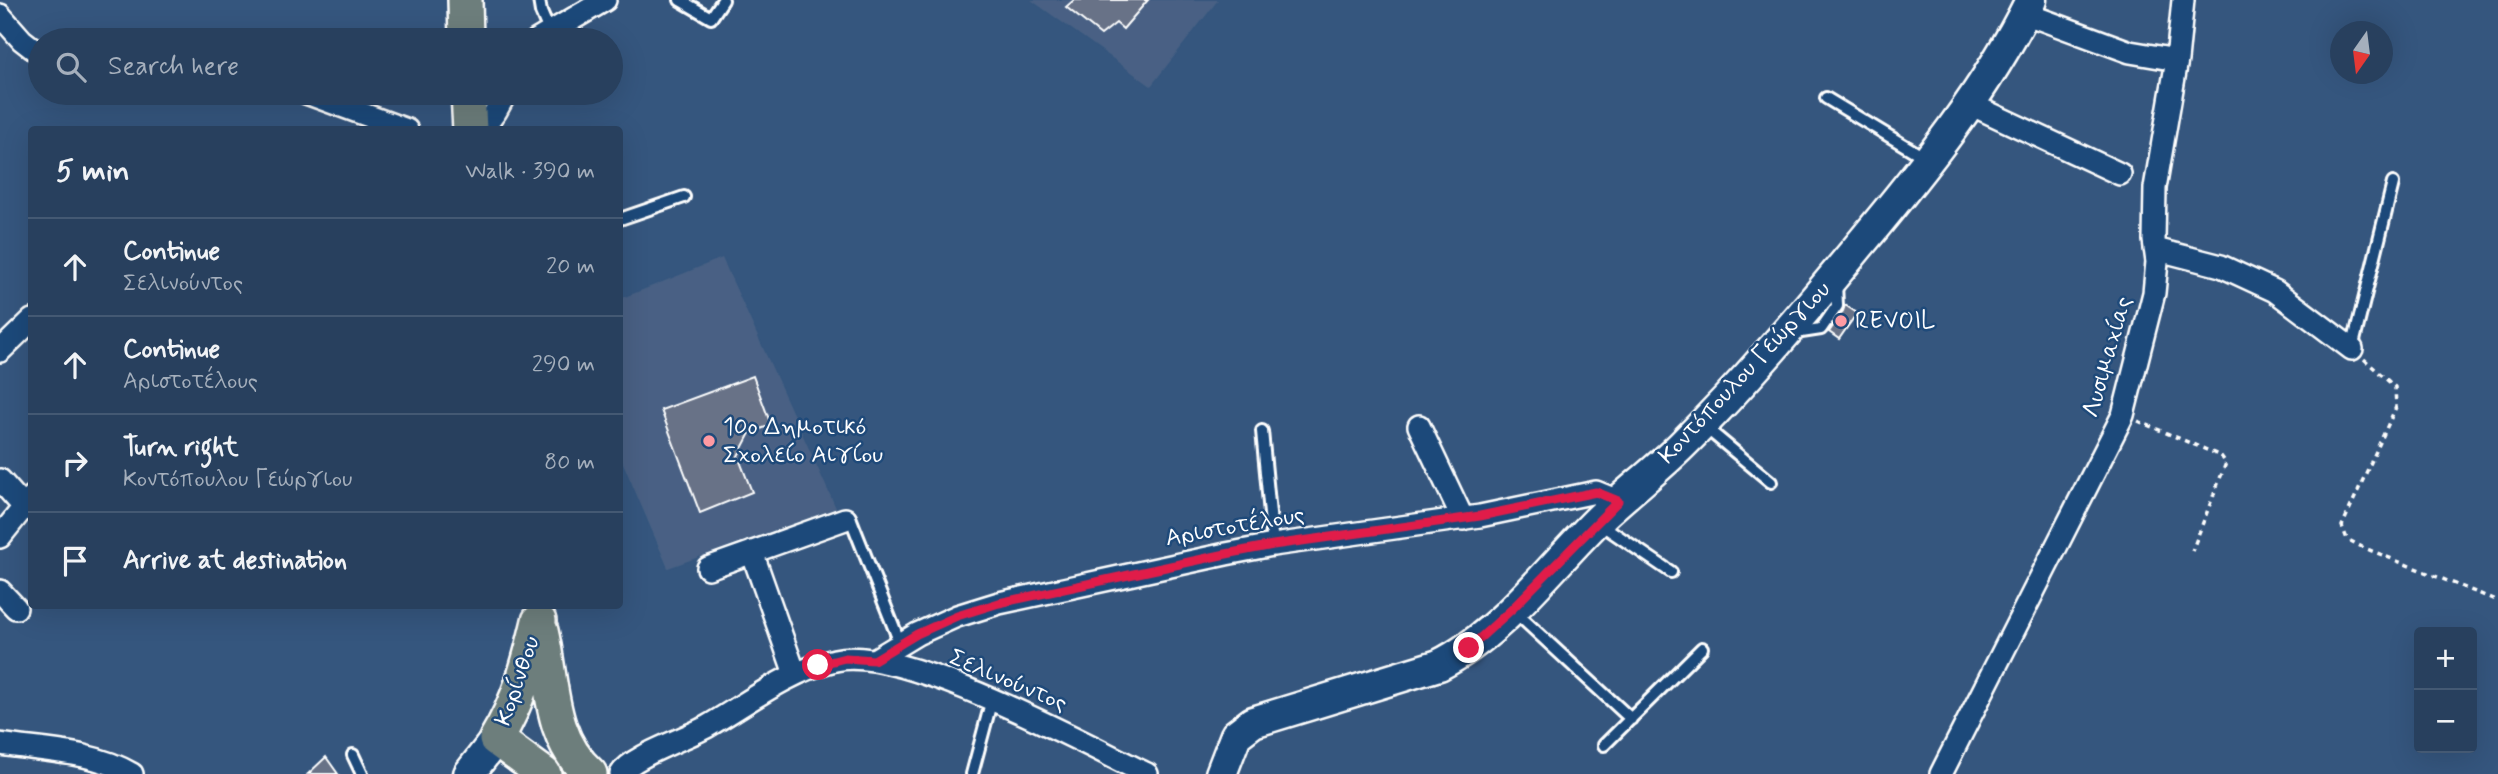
<!DOCTYPE html>
<meta charset="utf-8">
<style>
body{margin:0;font-family:Mynerve,sans-serif;background:#344b67;color:#f1f3f6}
.controls{position:absolute;right:21px;bottom:21px;display:grid;overflow:hidden;border-radius:7px;box-shadow:0 7px 28px #0002}
.controls button{width:63px;height:63px;display:grid;place-items:center;padding:0;border:0;border-bottom:2px solid #445973;background:#28405e;color:#f1f3f6;font:35px sans-serif}
.compass{position:absolute;left:2330px;top:21px;width:63px;height:63px;border-radius:50%;background:#28405e;box-shadow:0 7px 28px #0002;rotate:194deg}
.stop{position:absolute;width:21px;height:21px;margin:-16px;border:5px solid #e11d48;border-radius:50%;background:#fff}
.stop.end{background:#e11d48;border-color:#fff;box-shadow:0 2px 7px #0008}
.list{margin:0;padding:0;list-style:none}
h2{display:flex;justify-content:space-between;align-items:center;height:91px;margin:0;padding:0 28px;font-size:30px}
h2 small{font-size:23px;font-weight:400;color:#a5afbc}
.list li{display:grid;grid-template-columns:46px 1fr auto;gap:21px;align-items:center;box-sizing:border-box;height:98px;padding:0 28px;border-top:2px solid #445973}
.list b{display:block;font-size:26px;white-space:nowrap}
.list p{margin:0;font-size:23px;white-space:nowrap;color:#a5afbc}
.list em{font-size:23px;font-style:normal;color:#a5afbc}
.icon{flex:none;width:38px;height:38px;fill:none;stroke:currentColor;stroke-width:2;stroke-linecap:round;stroke-linejoin:round}
.map{position:relative;flex:none;width:2498px;height:774px;overflow:hidden}
.search{position:absolute;background:#28405e;box-shadow:0 7px 28px #0002;left:28px;top:28px;width:595px;height:77px;display:flex;align-items:center;gap:18px;box-sizing:border-box;padding:0 24px;border-radius:38px;color:#a5afbc;font-size:26px}
.panel{position:absolute;background:#28405e;box-shadow:0 7px 28px #0002;left:28px;top:126px;width:595px;height:483px;border-radius:7px}
.map>svg:first-child{display:block}
.built{fill:#486184}
.building{fill:#677287;stroke:#fff;stroke-width:2}
.lines{fill:none;stroke-linecap:round;stroke-linejoin:round}
.lane-casing{stroke:#fff;stroke-width:16}
.street-casing{stroke:#fff;stroke-width:26}
.secondary-casing{stroke:#fff;stroke-width:35}
.primary-casing{stroke:#fff;stroke-width:38}
.path{stroke:#fff;stroke-width:3.5;stroke-dasharray:5 5;stroke-linecap:butt}
.lane{stroke:#1f4a7a;stroke-width:10}
.street{stroke:#1f4a7a;stroke-width:21}
.secondary{stroke:#1f4a7a;stroke-width:30}
.primary{stroke:#6d7e7c;stroke-width:33}
.route{stroke:#e11d48;stroke-width:9}
.poi-dot{fill:#ff9aa2;stroke:#1f4a7a;stroke-width:2.5}
.labels{text-anchor:middle;dominant-baseline:central;stroke-width:5;stroke-linejoin:round;paint-order:stroke}
.poi-label{font-size:24px;fill:#fff;stroke:#1f4a7a;text-anchor:start}
.street-label{font-size:24px;fill:#fff;stroke:#1f4a7a}
</style>
<div class="map">
<svg width="2498" height="774" viewBox="0 0 2498 774">
<rect width="100%" height="100%" fill="#35567e"/>
<filter id="ink" filterUnits="userSpaceOnUse"><feTurbulence type="fractalNoise" baseFrequency=".0143" numOctaves="2"/><feDisplacementMap in="SourceGraphic" scale="14" xChannelSelector="R" yChannelSelector="G"/><feConvolveMatrix kernelMatrix="1 2 1 2 8 2 1 2 1" color-interpolation-filters="sRGB"/></filter>
<g filter="url(#ink)">
<path class="built" d="M 1031,0 L 1218,0 L 1151,86 Z
M 722,258 L 836,508 L 668,568 L 620,456 L 620,299 Z"/>
<path class="building" d="M 1074,0 L 1148,0 L 1123,29 L 1116,23 L 1101,35 L 1066,7 Z
M 1845,305 L 1857,313 L 1839,339 L 1829,332 L 1843,311 Z
M 753,376 L 771,425 L 750,433 L 738,456 L 752,492 L 700,513 L 661,410 Z
M 326,757 L 338,774 L 308,774 Z"/>
<g class="lines">
<g class="lane-casing">
<path id="lane" d="M 539,0 L 541,12 L 550,33
M 680,0 L 711,18 L 723,0
M 1826,98 L 1927,159
M 620,219 L 684,197
M 1795,333 L 1821,329 L 1837,306 L 1836,282
M 2352,349 L 2393,183
M 1705,427 L 1771,482
M 1262,431 L 1273,545
M 845,519 L 850,517 L 900,643
M 1599,523 L 1671,572
M 1514,611 L 1631,719
M 1604,745 L 1702,648
M 353,755 L 362,774
M 972,774 L 992,699"/>
</g>
<g class="street-casing">
<path id="street" d="M 2024,13 L 2130,52 L 2177,60
M 0,15 L 22,40 L 40,54
M 537,40 L 605,0
M 306,93 L 407,130
M 1970,104 L 2120,174
M 482,130 L 496,111 L 506,93
M 2155,249 L 2221,266 L 2275,291 L 2352,349
M 0,351 L 32,320
M 1419,426 L 1463,519
M 0,480 L 24,507
M 0,537 L 32,497
M 752,552 L 795,674
M 708,568 L 845,519
M 0,591 L 16,608
M 874,660 L 917,634 L 957,616 L 999,603 L 1226,554 L 1273,545 L 1480,516 L 1596,492 L 1618,501
M 0,744 C 44,751 93,751 132,774
M 621,774 C 631,756 688,738 708,726 C 749,702 789,671 835,660 C 902,644 1083,743 1147,774
M 1941,774 L 2123,415 L 2154,293 L 2157,262 L 2154,240 L 2155,188 L 2177,60 L 2183,0"/>
</g>
<g class="secondary-casing">
<path id="secondary" d="M 469,774 L 496,739
M 1221,774 L 1236,735 L 1253,722 L 1439,665 C 1501,634 1550,567 1599,519 C 1626,493 1656,471 1682,445 C 1745,383 1802,315 1858,247 C 1922,170 1987,90 2031,0"/>
</g>
<g class="primary-casing">
<path id="primary" d="M 465,0 L 466,40
M 468,93 L 470,130
M 539,621 C 529,663 519,702 496,739 L 544,774
M 541,631 C 553,681 548,737 590,774"/>
</g>
<path class="path" d="M 2364,359 L 2395,387 L 2396,407 L 2342,526 L 2347,539 L 2362,547 L 2498,601
M 2138,421 L 2221,456 L 2226,463 L 2192,551"/>
<use href="#lane" class="lane"/>
<use href="#street" class="street"/>
<use href="#secondary" class="secondary"/>
<use href="#primary" class="primary"/>
</g>
</g>
<g class="lines" filter="url(#ink)">
<path class="route" d="M 818,665 L 845,658 L 874,660 L 917,634 L 957,616 L 999,603 L 1226,554 L 1273,545 L 1480,516 L 1596,492 L 1618,501 L 1512,609 L 1469,648"/>
</g>
<g class="poi-dot">
<circle cx="1841" cy="321" r="7"/>
<circle cx="709" cy="441" r="7"/>
</g>
<g class="labels">
<g class="poi-label">
<text x="1855" y="321">REVOIL</text>
<text x="723" y="427">10o Δημοτικό<tspan x="723" dy="28">Σχολείο Αιγίου</tspan></text>
</g>
<g class="street-label">
<text transform="translate(2108 357) rotate(-74)">Λυσιμαχίας</text>
<text transform="translate(1745 373) rotate(-47)">Κοντόπουλου Γεώργιου</text>
<text transform="translate(1235 527) rotate(-10)">Αριστοτέλους</text>
<text transform="translate(518 681) rotate(-71)">Κορίνθου</text>
<text transform="translate(1008 681) rotate(23)">Σελινούντος</text>
</g>
</g>
</svg>
<div class="controls">
<button>+</button>
<button>−</button>
</div>
<svg class="compass" viewBox="-18 -18 36 36"><path d="M0-13l5 13h-10z" fill="#e53935"/><path d="M0 13l5-13h-10z" fill="#a5afbc"/></svg>
<div class="stop" style="left:818px;top:665px"></div>
<div class="stop end" style="left:1469px;top:648px"></div>
<div class="search"><svg class="icon" aria-label="search" viewBox="0 0 24 24"><circle cx="10" cy="10" r="6"/><path d="M15 15l6 6"/></svg>Search here</div>
<section class="panel">
<h2>5 min<small>Walk · 390 m</small></h2>
<ul class="list">
<li><svg class="icon" aria-label="ahead" viewBox="0 0 24 24"><path d="M12 20V5M6 11l6-6 6 6"/></svg><div><b>Continue</b><p>Σελινούντος</p></div><em>20 m</em></li>
<li><svg class="icon" aria-label="ahead" viewBox="0 0 24 24"><path d="M12 20V5M6 11l6-6 6 6"/></svg><div><b>Continue</b><p>Αριστοτέλους</p></div><em>290 m</em></li>
<li><svg class="icon" aria-label="right" viewBox="0 0 24 24"><path d="M7 20v-9h11M14 6l5 5-5 5"/></svg><div><b>Turn right</b><p>Κοντόπουλου Γεώργιου</p></div><em>80 m</em></li>
<li><svg class="icon" aria-label="arrive" viewBox="0 0 24 24"><path d="M6 21V4h12l-3 4 3 4H6"/></svg><div><b>Arrive at destination</b></div></li>
</ul>
</section>
</div>
